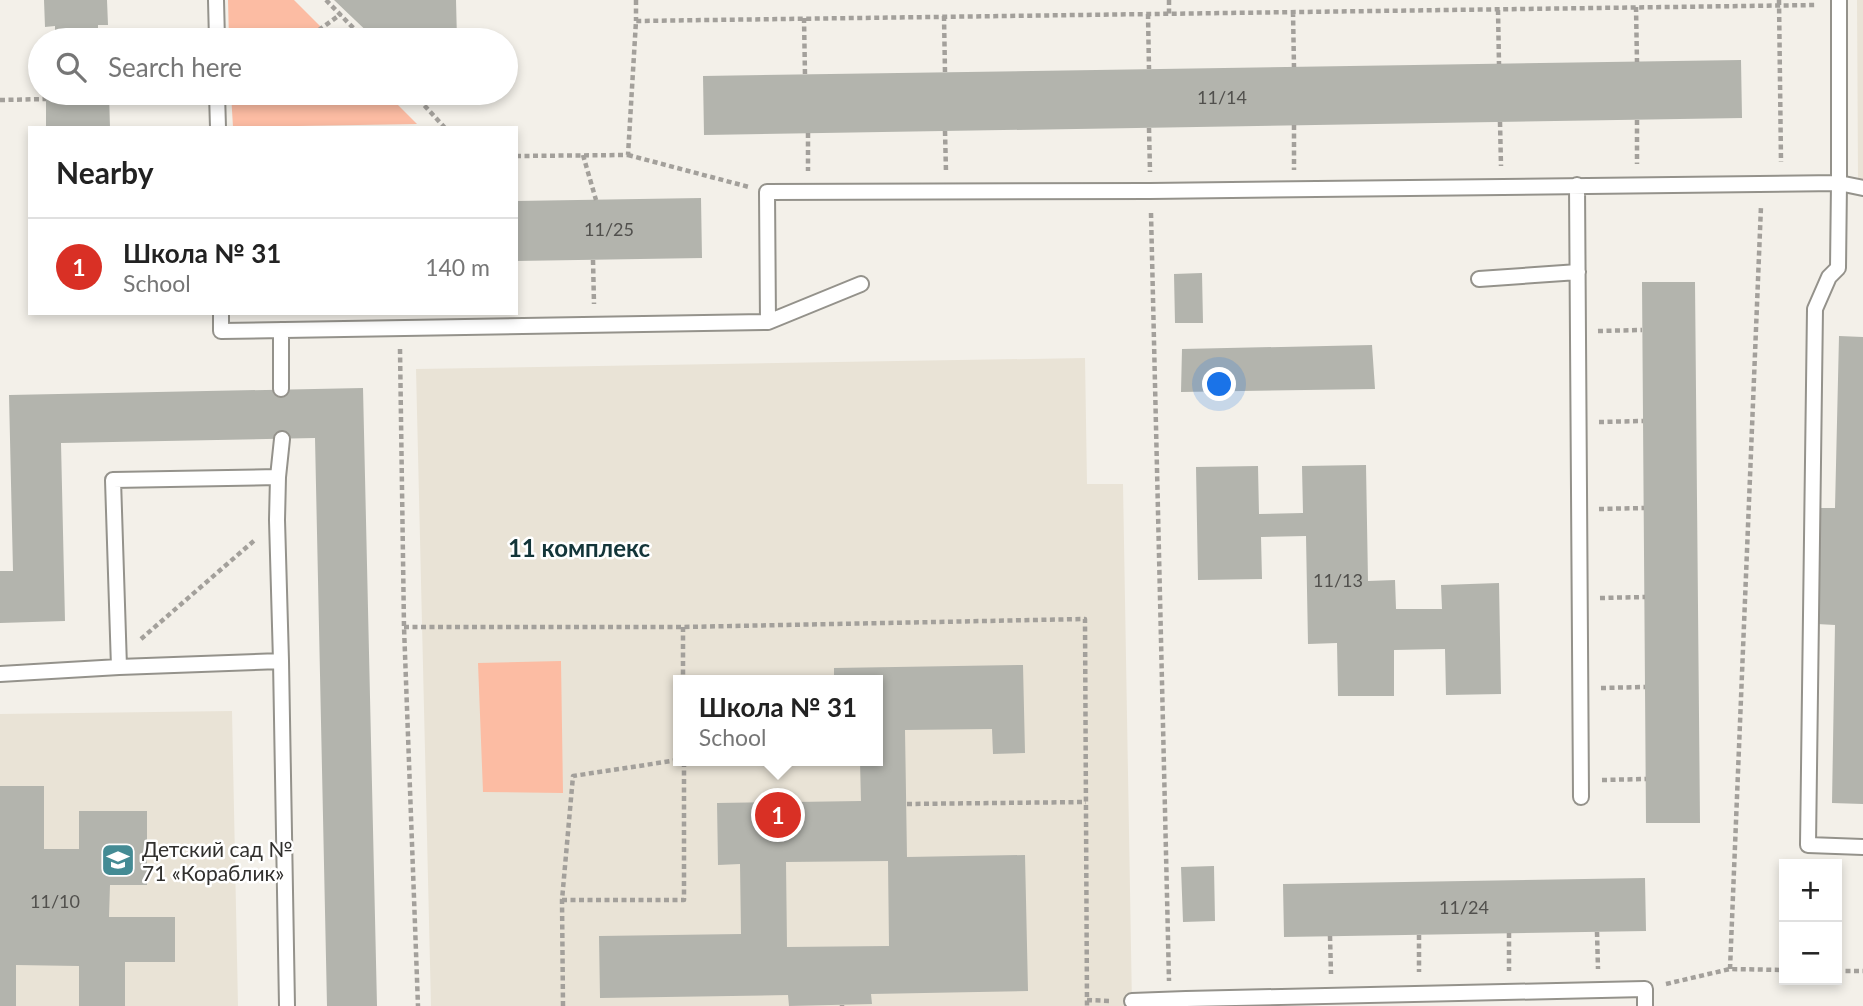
<!DOCTYPE html>
<meta charset="utf-8">
<style>
body{margin:0;font-family:Lato,sans-serif;background:#f2f2f2;color:#222}
.controls{position:absolute;right:21px;bottom:21px;display:grid;overflow:hidden;border-radius:0px;box-shadow:0 4px 10px #0003}
.controls button{width:63px;height:63px;display:grid;place-items:center;padding:0;border:0;border-bottom:2px solid #e0e0e0;background:#fff;color:#222;font:35px sans-serif}
.you{position:absolute;left:1220px;top:385px;width:24px;height:24px;margin:-18px;border:5px solid #fff;border-radius:50%;background:#1a73e8;box-shadow:0 0 0 10px #1a73e833}
.badge{display:grid;place-items:center;width:46px;height:46px;border-radius:50%;background:#d93025;color:#fff;font-size:23px;font-weight:700}
.pin{position:absolute;translate:-50% -50%;border:4px solid #fff;box-shadow:0 2px 7px #0006}
.popup{position:absolute;left:673px;top:675px;width:210px;height:91px;box-sizing:border-box;display:grid;place-content:center;border-radius:0px;background:#fff;filter:drop-shadow(0 2px 5px #0005);font-size:23px;white-space:nowrap;color:#767676}
.popup b{font-size:26px;color:#222}
.popup::after{content:'';position:absolute;left:50%;top:100%;margin-left:-14px;border:14px solid transparent;border-top-color:#fff}
.list{margin:0;padding:0;list-style:none}
h2{display:flex;justify-content:space-between;align-items:center;height:91px;margin:0;padding:0 28px;font-size:30px}
h2 small{font-size:23px;font-weight:400;color:#767676}
.list li{display:grid;grid-template-columns:46px 1fr auto;gap:21px;align-items:center;box-sizing:border-box;height:98px;padding:0 28px;border-top:2px solid #e0e0e0}
.list b{display:block;font-size:26px;white-space:nowrap}
.list p{margin:0;font-size:23px;white-space:nowrap;color:#767676}
.list em{font-size:23px;font-style:normal;color:#767676}
.icon{flex:none;width:38px;height:38px;fill:none;stroke:currentColor;stroke-width:2;stroke-linecap:round;stroke-linejoin:round}
.map{position:relative;flex:none;width:1863px;height:1006px;overflow:hidden}
.search{position:absolute;background:#fff;box-shadow:0 4px 10px #0003;left:28px;top:28px;width:490px;height:77px;display:flex;align-items:center;gap:18px;box-sizing:border-box;padding:0 24px;border-radius:38px;color:#767676;font-size:26px}
.panel{position:absolute;background:#fff;box-shadow:0 4px 10px #0003;left:28px;top:126px;width:490px;height:189px;border-radius:0px}
.map>svg:first-child{display:block}
.built{fill:#e9e3d6;fill-rule:evenodd}
.green{fill:#fcbca3}
.building{fill:#b3b4ad;fill-rule:evenodd}
.lines{fill:none;stroke-linecap:round;stroke-linejoin:round}
.service-casing{stroke:#94928b;stroke-width:18}
.path{stroke:#a3a09b;stroke-width:4.5;stroke-dasharray:5 3.5;stroke-linecap:butt}
.service{stroke:#fff;stroke-width:14}
.labels{text-anchor:middle;dominant-baseline:central;stroke-width:5;stroke-linejoin:round;paint-order:stroke}
.number-label{font-size:18px;fill:#51504d}
.poi-label{font-size:21px;fill:#302f2d;stroke:#fff;text-anchor:start}
.quarter-label{font-size:24px;font-weight:bold;fill:#133539;stroke:#fff}
</style>
<div class="map">
<svg width="1863" height="1006" viewBox="0 0 1863 1006">
<rect width="100%" height="100%" fill="#f3f0e9"/>
<path class="built" d="M 1857,0 L 1863,0 L 1863,183 L 1858,179 Z
M 1085,358 L 1087,484 L 1123,484 L 1132,1006 L 431,1006 L 416,369 ZM 678,680 L 878,680 L 878,761 L 678,761 Z
M 232,711 L 238,1006 L 0,1006 L 0,714 Z"/>
<path class="green" d="M 228,0 L 294,0 L 334,40 L 229,40 Z
M 231,93 L 386,93 L 417,124 L 233,127 Z
M 561,661 L 563,793 L 483,792 L 478,663 Z"/>
<path class="building" d="M 44,0 L 107,0 L 108,25 L 98,25 L 98,40 L 55,40 L 55,26 L 45,27 Z
M 334,0 L 456,0 L 457,40 L 376,40 Z
M 1741,60 L 1742,118 L 704,135 L 703,76 Z
M 46,93 L 109,93 L 110,128 L 46,128 Z
M 701,198 L 702,258 L 516,261 L 516,201 Z
M 1202,273 L 1203,323 L 1175,323 L 1174,274 Z
M 1642,282 L 1695,282 L 1700,823 L 1646,823 Z
M 1839,336 L 1863,337 L 1863,804 L 1832,803 L 1835,625 L 1817,624 L 1819,508 L 1835,508 Z
M 1372,345 L 1375,389 L 1181,392 L 1182,349 Z
M 363,388 L 377,1006 L 327,1006 L 315,438 L 61,443 L 65,621 L 0,623 L 0,571 L 13,571 L 9,395 Z
M 1366,465 L 1368,581 L 1395,580 L 1396,609 L 1442,609 L 1441,585 L 1499,583 L 1501,694 L 1446,695 L 1445,649 L 1394,650 L 1394,696 L 1338,696 L 1337,643 L 1308,644 L 1306,536 L 1261,537 L 1262,579 L 1198,580 L 1196,467 L 1258,466 L 1259,514 L 1303,513 L 1302,466 Z
M 1023,665 L 1025,753 L 993,754 L 992,729 L 905,730 L 907,857 L 1025,855 L 1028,991 L 871,994 L 872,1004 L 789,1006 L 788,995 L 600,998 L 599,936 L 741,934 L 740,864 L 718,865 L 717,803 L 861,801 L 860,761 L 878,761 L 878,680 L 834,680 L 834,668 ZM 888,861 L 889,946 L 787,947 L 786,862 Z
M 0,786 L 44,786 L 44,849 L 79,849 L 79,811 L 147,811 L 147,885 L 110,885 L 109,917 L 175,917 L 175,962 L 125,962 L 125,1006 L 79,1006 L 79,966 L 16,965 L 16,1006 L 0,1006 Z
M 1214,866 L 1215,921 L 1183,922 L 1181,867 Z
M 1645,878 L 1646,931 L 1284,937 L 1283,884 Z"/>
<g class="lines">
<g class="service-casing">
<path id="service" d="M 216,0 L 217,40
M 217,93 L 218,128
M 1577,185 L 1581,797
M 1863,188 L 1839,183 L 1838,268 L 1829,277 L 1815,309 L 1808,845 L 1863,847
M 1479,279 L 1578,272
M 221,313 L 221,331 L 768,322 L 767,192 L 1150,191 L 1839,183 L 1839,0
M 768,322 L 861,284
M 281,330 L 281,389
M 278,477 L 282,439
M 119,667 L 113,480 L 278,477 L 277,520 L 281,661
M 0,674 L 119,667 L 281,661 L 287,1006
M 1132,1001 L 1186,999
M 1186,1006 L 1186,999 L 1645,989 L 1645,1006"/>
</g>
<path class="path" d="M 326,0 L 365,40
M 636,0 L 636,21
M 1169,0 L 1169,14
M 1779,0 L 1781,162
M 1636,7 L 1637,62
M 1498,10 L 1499,64
M 1293,12 L 1294,67
M 1148,14 L 1149,69
M 944,16 L 945,72
M 804,18 L 805,75
M 305,40 L 341,14
M 413,93 L 445,128
M 0,100 L 46,99
M 1637,120 L 1637,164
M 1500,122 L 1501,166
M 1294,125 L 1294,170
M 1149,128 L 1150,172
M 945,131 L 946,172
M 808,133 L 808,171
M 583,155 L 596,200
M 628,155 L 749,187
M 516,156 L 628,155 L 636,21 L 1817,5
M 1151,213 L 1169,981
M 593,260 L 594,304
M 1598,331 L 1642,330
M 400,349 L 404,627 L 418,1006
M 1599,422 L 1643,421
M 1599,509 L 1644,508
M 1600,598 L 1645,597
M 404,627 L 683,627 L 1085,619 L 1087,1006
M 683,627 L 683,680
M 141,639 L 256,539
M 1601,688 L 1645,687
M 1602,780 L 1646,779
M 907,804 L 1086,802
M 562,900 L 684,900 L 684,761
M 1597,932 L 1598,969
M 1509,933 L 1509,971
M 1419,935 L 1419,972
M 1330,936 L 1331,974
M 1730,969 L 1761,206
M 1837,971 L 1863,971
M 1666,984 L 1730,969 L 1784,970
M 1087,1000 L 1111,1001
M 563,1006 L 562,900 L 573,776 L 678,760
M 842,1006 L 842,1005"/>
<use href="#service" class="service"/>
</g>
<defs>
<g id="school-square" transform="scale(1.75)"><rect x="-9" y="-9" width="18" height="18" rx="4" fill="#448b94" stroke="#fff"/><path d="M0-5L7-2L0 1L-7-2ZM-4 1L0 2.5L4 1V4Q0 6-4 4Z" fill="#fff"/></g>
</defs>
<g fill-rule="evenodd">
<use href="#school-square" x="118" y="860"/>
</g>
<g class="labels">
<g class="number-label">
<text x="1222" y="97">11/14</text>
<text x="609" y="229">11/25</text>
<text x="1338" y="580">11/13</text>
<text x="55" y="901">11/10</text>
<text x="1464" y="907">11/24</text>
</g>
<g class="poi-label">
<text x="142" y="848">Детский сад №<tspan x="142" dy="24">71 «Кораблик»</tspan></text>
</g>
<g class="quarter-label">
<text x="579" y="547">11 комплекс</text>
</g>
</g>
</svg>
<div class="controls">
<button>+</button>
<button>−</button>
</div>
<div class="you"></div>
<div class="pin badge" style="left:778px;top:815px">1</div>
<div class="popup"><b>Школа № 31</b>School</div>
<div class="search"><svg class="icon" aria-label="search" viewBox="0 0 24 24"><circle cx="10" cy="10" r="6"/><path d="M15 15l6 6"/></svg>Search here</div>
<section class="panel">
<h2>Nearby<small></small></h2>
<ul class="list">
<li><span class="badge">1</span><div><b>Школа № 31</b><p>School</p></div><em>140 m</em></li>
</ul>
</section>
</div>
